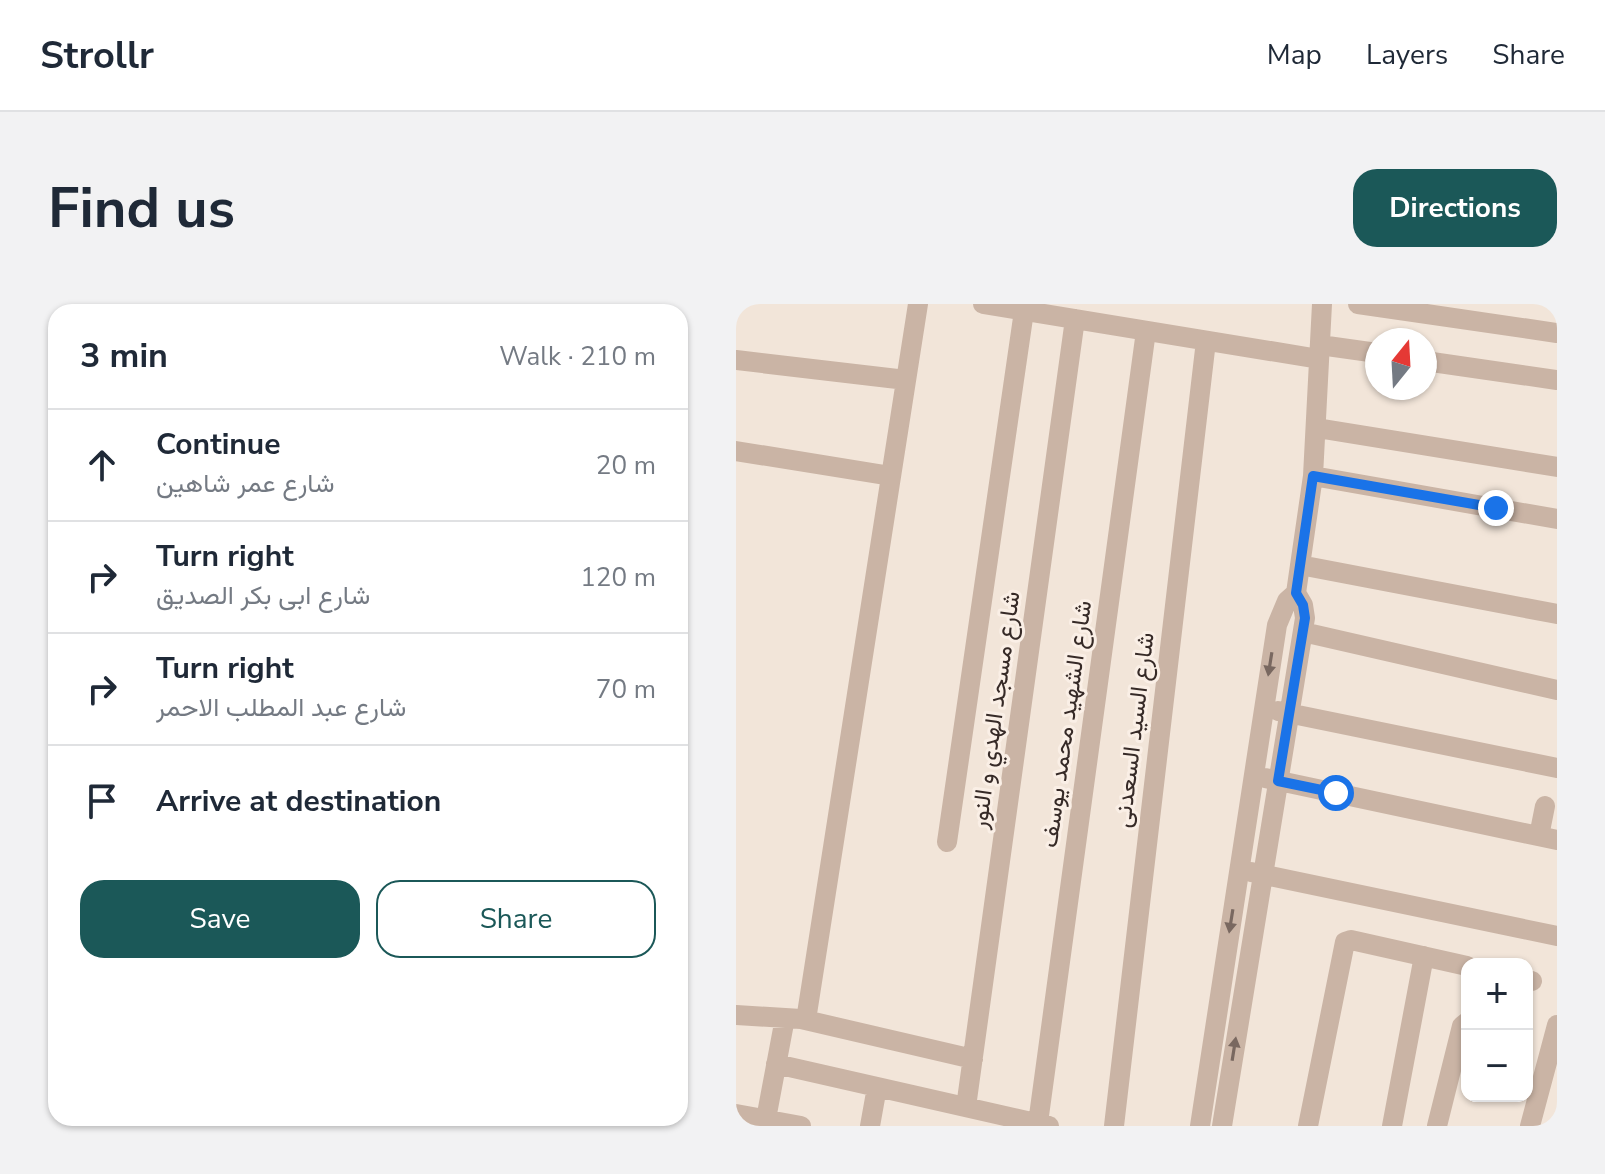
<!DOCTYPE html>
<meta charset="utf-8">
<style>
body{margin:0;font-family:"Nunito Sans",Vazirmatn,sans-serif;background:#f2f2f3;color:#1f2937}
.controls{position:absolute;right:24px;bottom:24px;display:grid;overflow:hidden;border-radius:16px;box-shadow:0 2px 6px #0004}
.controls button{width:72px;height:72px;display:grid;place-items:center;padding:0;border:0;border-bottom:2px solid #e0e1e3;background:#fff;color:#1f2937;font:40px sans-serif}
.compass{position:absolute;left:629px;top:24px;width:72px;height:72px;border-radius:50%;background:#fff;box-shadow:0 2px 6px #0004;rotate:18deg}
.stop{position:absolute;width:24px;height:24px;margin:-18px;border:6px solid #1a73e8;border-radius:50%;background:#fff}
.stop.end{background:#1a73e8;border-color:#fff;box-shadow:0 2px 8px #0008}
.list{margin:0;padding:0;list-style:none}
h2{display:flex;justify-content:space-between;align-items:center;height:104px;margin:0;padding:0 32px;font-size:34px}
h2 small{font-size:26px;font-weight:400;color:#747a83}
.list li{display:grid;grid-template-columns:52px 1fr auto;gap:24px;align-items:center;box-sizing:border-box;height:112px;padding:0 32px;border-top:2px solid #e0e1e3}
.list b{display:block;font-size:30px;white-space:nowrap}
.list p{margin:0;font-size:26px;white-space:nowrap;color:#747a83}
.list em{font-size:26px;font-style:normal;color:#747a83}
.actions{display:flex;gap:16px;padding:24px 32px}
.actions a{flex:1;padding:18px 0;border:2px solid #1b5858;border-radius:24px;text-align:center;font-size:28px;color:#1b5858}
.actions .main{background:#1b5858;color:#fff}
.icon{flex:none;width:44px;height:44px;fill:none;stroke:currentColor;stroke-width:2;stroke-linecap:round;stroke-linejoin:round}
.map{position:relative;flex:none;width:821px;height:822px;overflow:hidden;border-radius:24px}
header{display:flex;align-items:center;gap:48px;box-sizing:border-box;height:112px;padding:0 40px;background:#fff;border-bottom:2px solid #e0e1e3}
header strong{font-size:38px}
nav{display:flex;gap:44px;margin-inline-start:auto;font-size:28px}
.intro{display:flex;align-items:center;justify-content:space-between;box-sizing:border-box;height:192px;padding:0 48px}
h1{margin:0;font-size:56px}
.button{padding:20px 36px;border-radius:24px;background:#1b5858;color:#fff;font-size:28px;font-weight:700}
main{display:flex;gap:48px;padding:0 48px}
aside{flex:1;background:#fff;border-radius:24px;box-shadow:0 2px 6px #0004}
.map>svg:first-child{display:block}
.lines{fill:none;stroke-linecap:round;stroke-linejoin:round}
.minor{stroke:#cab4a5;stroke-width:20}
.oneway{fill:#796860}
.route{stroke:#1a73e8;stroke-width:10}
.labels{text-anchor:middle;dominant-baseline:central;stroke-width:6;stroke-linejoin:round;paint-order:stroke}
.street-label{font-size:24px;fill:#362a27;stroke:#faefe6}
</style>
<header>
<strong>Strollr</strong>
<nav><a>Map</a><a>Layers</a><a>Share</a></nav>
</header>
<div class="intro"><h1>Find us</h1><a class="button">Directions</a></div>
<main>
<aside>
<h2>3 min<small>Walk · 210 m</small></h2>
<ul class="list">
<li><svg class="icon" aria-label="ahead" viewBox="0 0 24 24"><path d="M12 20V5M6 11l6-6 6 6"/></svg><div><b>Continue</b><p>شارع عمر شاهين</p></div><em>20 m</em></li>
<li><svg class="icon" aria-label="right" viewBox="0 0 24 24"><path d="M7 20v-9h11M14 6l5 5-5 5"/></svg><div><b>Turn right</b><p>شارع ابى بكر الصديق</p></div><em>120 m</em></li>
<li><svg class="icon" aria-label="right" viewBox="0 0 24 24"><path d="M7 20v-9h11M14 6l5 5-5 5"/></svg><div><b>Turn right</b><p>شارع عبد المطلب الاحمر</p></div><em>70 m</em></li>
<li><svg class="icon" aria-label="arrive" viewBox="0 0 24 24"><path d="M6 21V4h12l-3 4 3 4H6"/></svg><div><b>Arrive at destination</b></div></li>
</ul>
<div class="actions"><a class="main">Save</a><a>Share</a></div>
</aside>
<div class="map">
<svg width="821" height="822" viewBox="0 0 821 822">
<rect width="100%" height="100%" fill="#f2e5d9"/>
<g class="lines">
<path class="minor" d="M 247,0 L 583,55
M 622,0 L 821,29
M 584,41 L 641,49
M 0,56 L 170,76
M 689,57 L 821,76
M 581,124 L 821,163
M 0,147 L 155,172
M 577,172 L 821,215
M 564,261 L 821,310
M 567,328 L 821,386
M 542,407 L 821,464
M 529,474 L 821,536
M 803,532 L 809,502
M 211,538 L 288,7
M 515,568 L 821,632
M 791,676 L 796,677
M 0,711 L 65,715 L 237,755
M 70,716 L 182,0
M 40,760 L 313,822
M 230,803 L 339,15
M 0,810 L 65,822
M 30,815 L 49,714
M 302,819 L 410,27
M 134,822 L 141,783
M 378,822 L 470,37
M 464,822 L 541,321 L 551,297 L 560,289
M 486,822 L 569,314 L 567,301 L 560,289 L 577,172 L 586,0
M 572,822 L 609,638 L 615,636 L 731,662
M 656,822 L 688,652
M 701,822 L 726,722 L 731,718
M 794,822 L 821,721"/>
</g>
<defs><path id="oneway-solid" d="M-6-.8H1V-3.2L6.5 0L1 3.2V.8H-6Z" transform="scale(2)"/></defs>
<g class="oneway">
<use href="#oneway-solid" transform="translate(534 360) rotate(99)"/>
<use href="#oneway-solid" transform="translate(495 617) rotate(99)"/>
<use href="#oneway-solid" transform="translate(498 745) rotate(-81)"/>
</g>
<g class="lines">
<path class="route" d="M 600,489 L 542,477 L 569,314 L 567,301 L 560,289 L 577,172 L 760,204"/>
</g>
<g class="labels">
<g class="street-label">
<text transform="translate(259 406) rotate(-82)">شارع مسجد الهدي و النور</text>
<text transform="translate(330 420) rotate(-82)">شارع الشهيد محمد يوسف</text>
<text transform="translate(398 426) rotate(-83)">شارع السيد السعدنى</text>
</g>
</g>
</svg>
<div class="controls">
<button>+</button>
<button>−</button>
</div>
<svg class="compass" viewBox="-18 -18 36 36"><path d="M0-13l5 13h-10z" fill="#e53935"/><path d="M0 13l5-13h-10z" fill="#747a83"/></svg>
<div class="stop" style="left:600px;top:489px"></div>
<div class="stop end" style="left:760px;top:204px"></div>
</div>
</main>
